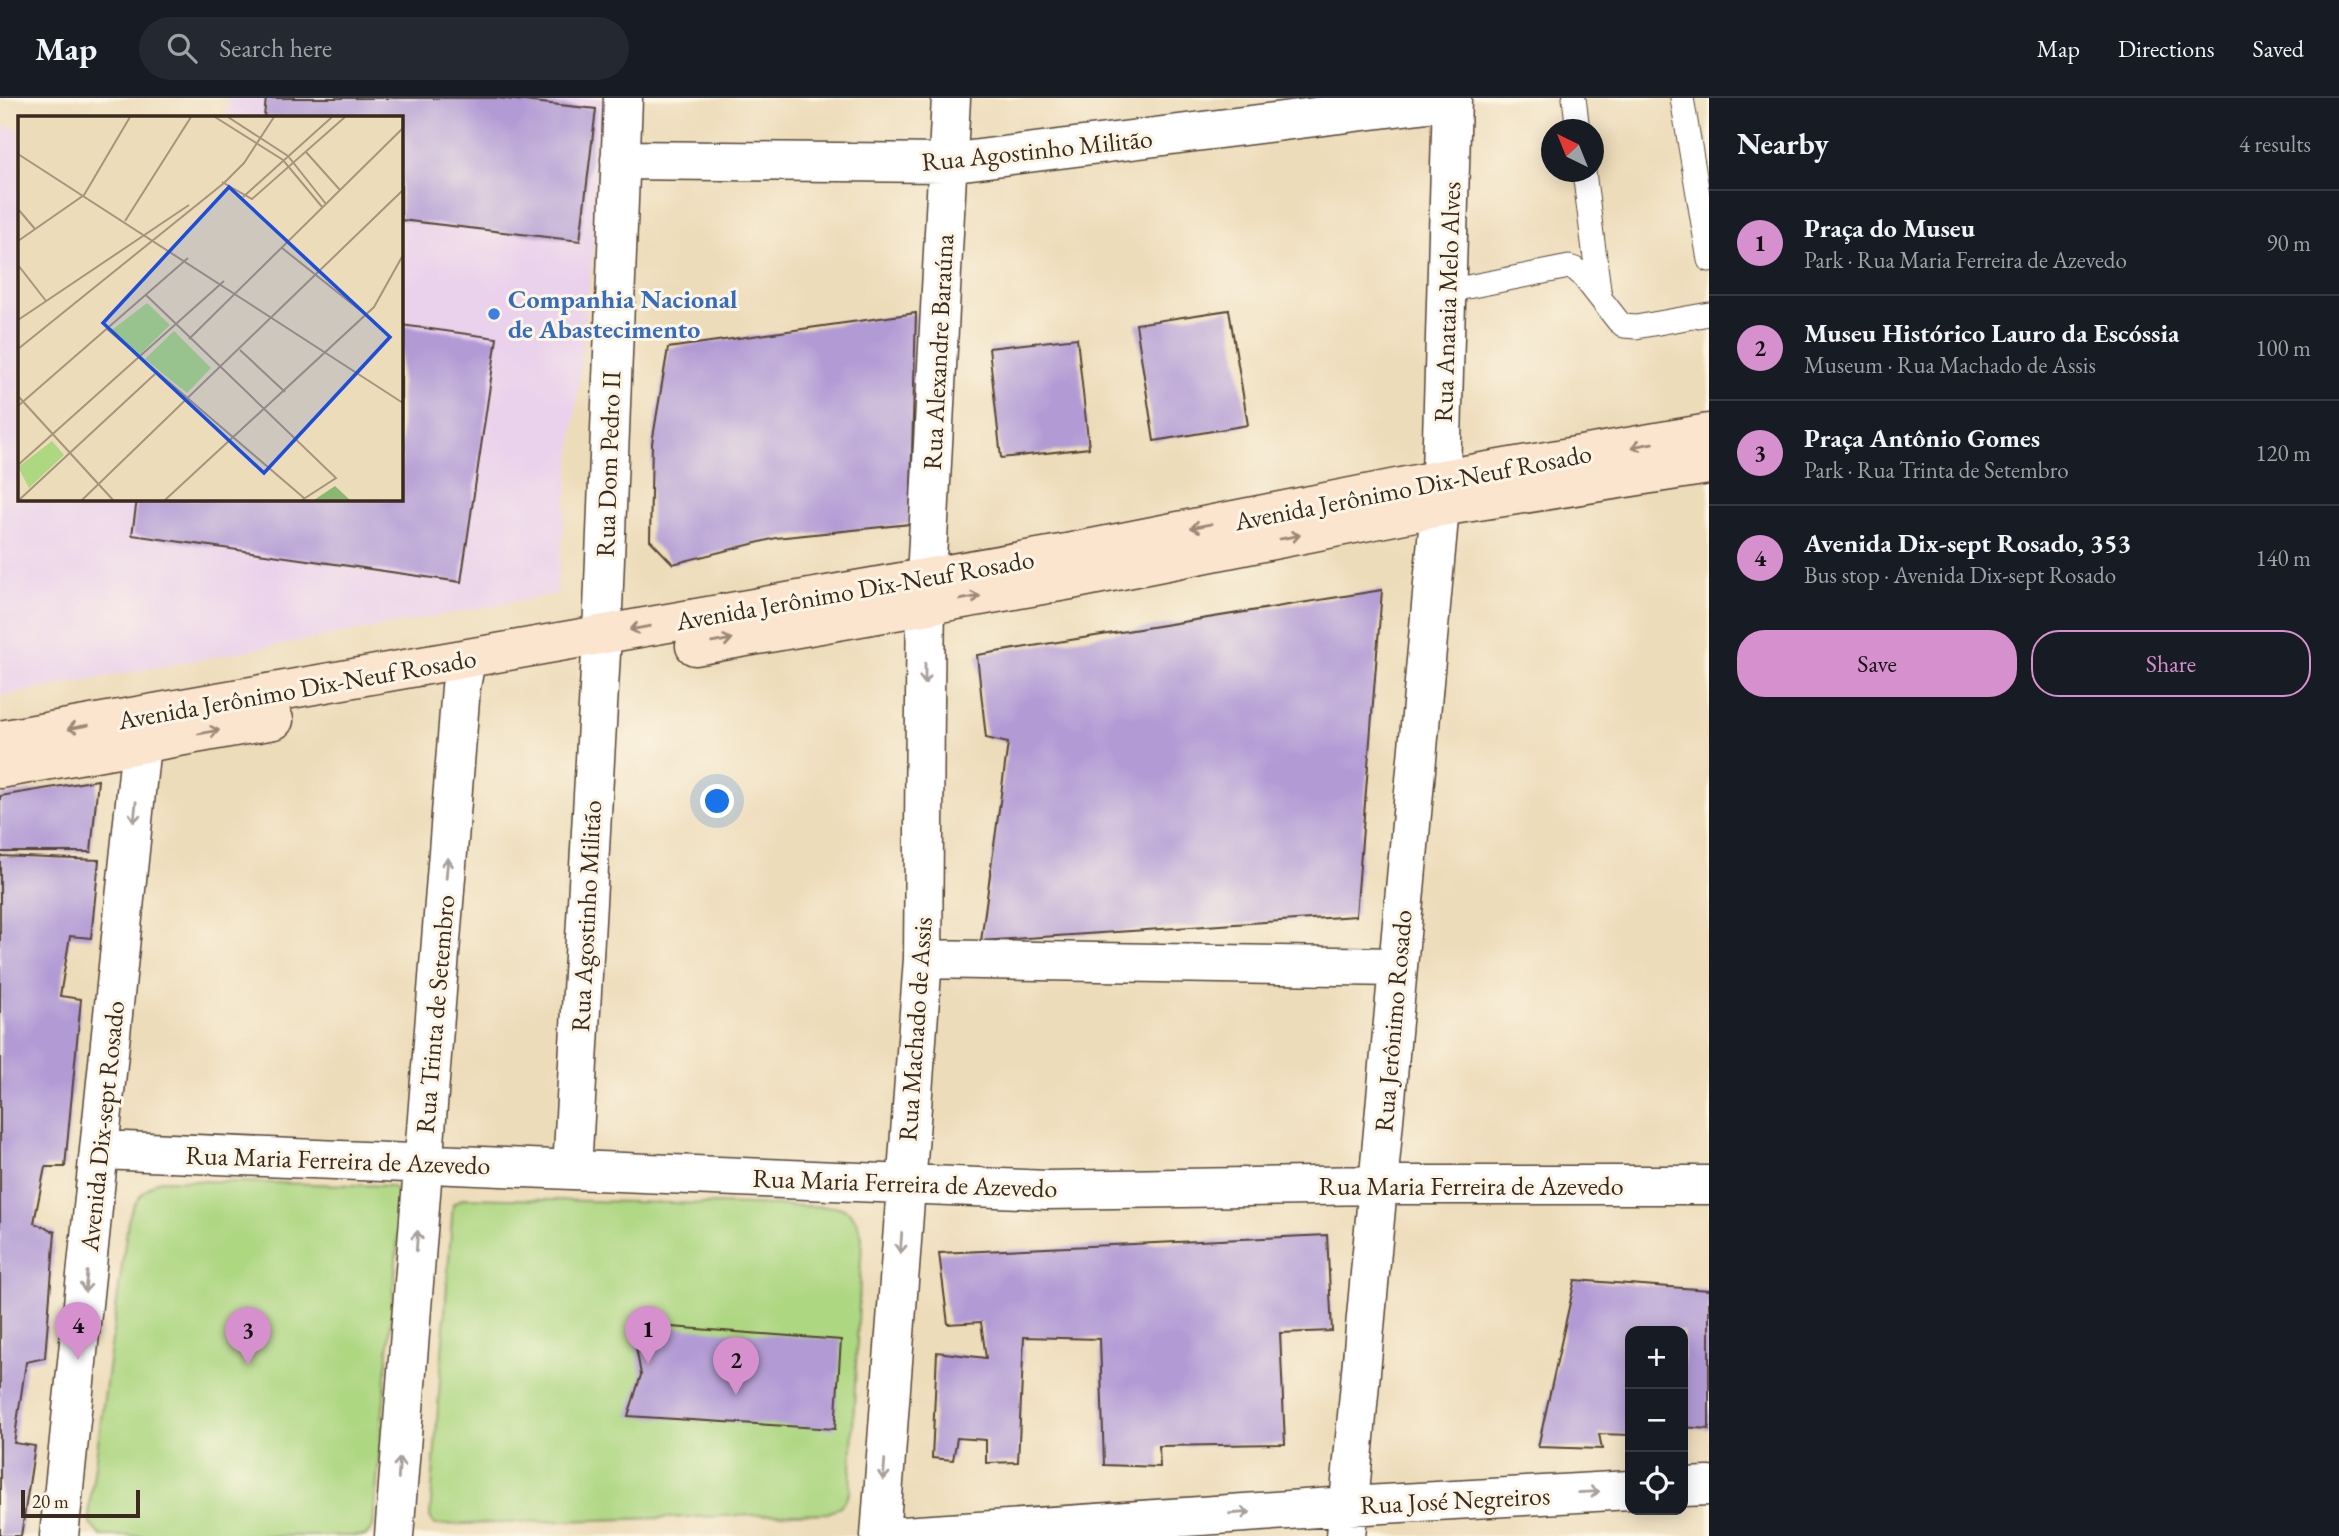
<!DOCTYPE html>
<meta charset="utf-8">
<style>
body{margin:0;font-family:"EB Garamond",serif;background:#242831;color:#f1f3f6}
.controls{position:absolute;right:21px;bottom:21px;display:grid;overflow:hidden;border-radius:14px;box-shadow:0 4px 18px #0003}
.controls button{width:63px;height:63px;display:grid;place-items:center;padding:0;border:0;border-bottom:2px solid #363941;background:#171b24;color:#f1f3f6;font:35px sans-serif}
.compass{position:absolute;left:1541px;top:21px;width:63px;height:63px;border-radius:50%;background:#171b24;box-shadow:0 4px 18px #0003;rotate:317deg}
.scale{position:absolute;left:21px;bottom:18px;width:119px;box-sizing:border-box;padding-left:7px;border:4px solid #3b2a1e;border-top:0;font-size:19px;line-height:24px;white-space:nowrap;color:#3b2a1e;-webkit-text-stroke:5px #fcf5e5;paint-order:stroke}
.you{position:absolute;left:718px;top:704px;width:24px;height:24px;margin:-18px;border:5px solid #fff;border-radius:50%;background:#1a73e8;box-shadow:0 0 0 10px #1a73e833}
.badge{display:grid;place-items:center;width:46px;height:46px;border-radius:50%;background:#d690ce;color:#111;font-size:23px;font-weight:700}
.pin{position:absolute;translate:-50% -58px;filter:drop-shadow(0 2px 4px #0008)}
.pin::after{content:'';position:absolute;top:37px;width:24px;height:21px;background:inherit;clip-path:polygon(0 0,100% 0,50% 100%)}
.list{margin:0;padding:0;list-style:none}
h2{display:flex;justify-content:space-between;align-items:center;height:91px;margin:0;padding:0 28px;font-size:30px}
h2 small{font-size:23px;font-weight:400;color:#9ea1a6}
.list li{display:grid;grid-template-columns:46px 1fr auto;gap:21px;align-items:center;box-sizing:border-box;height:105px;padding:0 28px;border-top:2px solid #363941}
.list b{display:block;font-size:26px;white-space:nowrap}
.list p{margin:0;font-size:23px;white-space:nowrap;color:#9ea1a6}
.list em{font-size:23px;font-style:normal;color:#9ea1a6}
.actions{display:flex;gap:14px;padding:21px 28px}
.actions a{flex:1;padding:16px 0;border:2px solid #d690ce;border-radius:28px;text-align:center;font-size:24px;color:#d690ce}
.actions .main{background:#d690ce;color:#111}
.icon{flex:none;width:38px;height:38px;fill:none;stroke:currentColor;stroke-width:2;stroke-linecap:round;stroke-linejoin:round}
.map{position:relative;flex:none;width:1709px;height:1438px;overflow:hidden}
header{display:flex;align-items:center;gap:42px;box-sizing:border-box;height:98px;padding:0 35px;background:#171b24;border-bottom:2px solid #363941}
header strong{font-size:33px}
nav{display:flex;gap:38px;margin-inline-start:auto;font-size:24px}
.search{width:490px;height:63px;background:#242831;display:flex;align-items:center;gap:18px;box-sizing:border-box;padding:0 24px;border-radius:38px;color:#9ea1a6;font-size:26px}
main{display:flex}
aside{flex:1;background:#171b24}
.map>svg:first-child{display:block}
.built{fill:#ead1ec}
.green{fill:#aed782;stroke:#748050;stroke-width:2}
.building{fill:#b29bd5}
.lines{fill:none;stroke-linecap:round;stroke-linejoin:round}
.service-casing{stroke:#564535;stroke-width:25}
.minor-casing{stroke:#564535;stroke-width:41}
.secondary-casing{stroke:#564535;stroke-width:41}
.service{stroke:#fff;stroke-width:23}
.minor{stroke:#fff;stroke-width:38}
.secondary{stroke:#fce5cf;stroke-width:38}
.oneway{stroke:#9c8876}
.oneway2{stroke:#a79f9a}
.shop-dot{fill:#3f7fe0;stroke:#fcf5e5;stroke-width:2.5}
.labels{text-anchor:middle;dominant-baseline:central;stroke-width:6;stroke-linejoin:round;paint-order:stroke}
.street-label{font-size:26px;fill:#3b2a1e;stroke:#fcf5e5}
.shop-label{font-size:26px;font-weight:bold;fill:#366cbe;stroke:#fcf5e5;text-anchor:start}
.inset-road{fill:none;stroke:#a6957b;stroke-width:2}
.view{fill:#1d4ed8;fill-opacity:0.15;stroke:#1d4ed8;stroke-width:3.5}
.inset-edge{fill:none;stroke:#3b2a1e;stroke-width:3.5}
</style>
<header>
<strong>Map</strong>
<div class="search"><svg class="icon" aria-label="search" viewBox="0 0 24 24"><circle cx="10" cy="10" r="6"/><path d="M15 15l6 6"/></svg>Search here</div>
<nav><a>Map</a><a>Directions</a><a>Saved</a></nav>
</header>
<main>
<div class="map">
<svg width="1709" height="1438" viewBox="0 0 1709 1438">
<rect width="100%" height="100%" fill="#fcf5e5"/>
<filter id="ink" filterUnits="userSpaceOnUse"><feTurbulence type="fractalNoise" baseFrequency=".0143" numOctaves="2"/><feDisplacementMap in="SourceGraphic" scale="14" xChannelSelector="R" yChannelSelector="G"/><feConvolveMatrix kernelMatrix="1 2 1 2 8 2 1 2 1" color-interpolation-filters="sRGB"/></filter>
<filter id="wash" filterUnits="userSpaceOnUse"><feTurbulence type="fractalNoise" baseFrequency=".00686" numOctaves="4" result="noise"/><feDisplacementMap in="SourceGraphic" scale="28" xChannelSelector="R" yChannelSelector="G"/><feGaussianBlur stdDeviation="1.57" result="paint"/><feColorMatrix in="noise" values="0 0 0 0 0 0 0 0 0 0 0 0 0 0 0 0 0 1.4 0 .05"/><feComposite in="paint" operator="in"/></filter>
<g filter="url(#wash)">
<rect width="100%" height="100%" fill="#eddcb9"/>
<path class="built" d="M 228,0 L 592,0 L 609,2 L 556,496 L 0,598 L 0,28 L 19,31 L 19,401 L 401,401 L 401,19 L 226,19 Z"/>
<path class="green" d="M 160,1082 L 391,1088 L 399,1094 L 401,1105 L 373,1429 L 365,1438 L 101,1438 L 90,1426 L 89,1411 L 128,1123 C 134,1102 142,1093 160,1082 Z
M 464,1100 L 839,1109 C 854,1114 858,1124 862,1139 L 850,1393 C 846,1404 839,1411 828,1415 L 435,1427 L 430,1419 L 453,1106 Z"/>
<g id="blocks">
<path class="building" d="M 266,0 L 496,0 L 596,11 L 580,143 L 401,122 L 401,19 L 264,19 Z
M 1229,212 L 1248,327 L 1154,343 L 1136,226 Z
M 916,215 L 910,426 L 776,440 L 673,466 L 650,442 L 652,345 L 668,250 Z
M 401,227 L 497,240 L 461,484 L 132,437 L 137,401 L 401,401 Z
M 1077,240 L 1089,350 L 1001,360 L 989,250 Z
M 1382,492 L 1356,818 L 981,843 L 1008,645 L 986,640 L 977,557 Z
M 98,682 L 91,754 L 0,754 L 0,698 Z
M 0,758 L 99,762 L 91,840 L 70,838 L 60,898 L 81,901 L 65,1069 L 45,1069 L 34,1125 L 55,1134 L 45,1260 L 26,1264 L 14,1345 L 35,1348 L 21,1438 L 0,1438 Z
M 1327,1137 L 1332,1233 L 1280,1235 L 1285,1346 L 1159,1348 L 1160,1369 L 1104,1367 L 1100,1241 L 1024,1239 L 1018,1364 L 986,1365 L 986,1342 L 957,1340 L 953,1362 L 932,1360 L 937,1254 L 986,1260 L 981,1224 L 948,1226 L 939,1155 Z
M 1575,1182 L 1709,1192 L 1709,1331 L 1683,1329 L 1683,1233 L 1630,1233 L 1630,1337 L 1599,1336 L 1602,1351 L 1538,1349 Z
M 632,1226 L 841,1242 L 835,1331 L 628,1318 L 641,1277 Z"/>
</g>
</g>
<g filter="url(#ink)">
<use href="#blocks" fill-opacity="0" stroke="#564535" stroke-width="2"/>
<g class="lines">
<g class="service-casing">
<path id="service" d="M 1574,0 L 1578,32
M 1682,0 L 1709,162
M 1584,74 L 1600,199
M 1447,193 L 1569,169 L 1575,171 L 1582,177 L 1618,223 L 1624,228 L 1636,229 L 1709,216"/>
</g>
<g class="minor-casing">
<path id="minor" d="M 620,62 L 947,65 L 1452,2
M 923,861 L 1398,869
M 101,1052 L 1047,1092 L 1378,1087 L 1709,1087
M 572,1072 L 602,537 L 623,0
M 1683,1389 L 1709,1388
M 59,1438 L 141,646 L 142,618
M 394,1438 L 461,589 L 466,561
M 880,1438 L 923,861 L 926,480 L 951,0
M 903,1438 L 1348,1408 L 1630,1392
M 1346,1438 L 1440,409 L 1452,0"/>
</g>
<g class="secondary-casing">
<path id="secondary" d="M 695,548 L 1071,482 L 1440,409 L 1709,367
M 0,642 L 1067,455 L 1442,381 L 1709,335
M 0,671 L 274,622"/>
</g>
<use href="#service" class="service"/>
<use href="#minor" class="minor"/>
<use href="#secondary" class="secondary"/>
</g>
<defs><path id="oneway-shaft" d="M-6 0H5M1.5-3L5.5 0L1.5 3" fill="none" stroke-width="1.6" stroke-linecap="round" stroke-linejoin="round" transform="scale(1.75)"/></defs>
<g class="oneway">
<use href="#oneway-shaft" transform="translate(1642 347) rotate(170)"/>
<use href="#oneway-shaft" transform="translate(1201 428) rotate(169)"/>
<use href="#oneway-shaft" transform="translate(1290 439) rotate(-11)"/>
<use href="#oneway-shaft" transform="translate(970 500) rotate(-10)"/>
<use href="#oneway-shaft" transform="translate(640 530) rotate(170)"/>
<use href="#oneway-shaft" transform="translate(722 543) rotate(-10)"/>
<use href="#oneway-shaft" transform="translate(78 629) rotate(170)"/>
<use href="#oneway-shaft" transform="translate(209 634) rotate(-10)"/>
</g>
<g class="oneway2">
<use href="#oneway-shaft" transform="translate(925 576) rotate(90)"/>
<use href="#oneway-shaft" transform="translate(135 714) rotate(96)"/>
<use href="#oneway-shaft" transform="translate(447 770) rotate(-85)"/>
<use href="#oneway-shaft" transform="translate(417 1143) rotate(-86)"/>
<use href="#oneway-shaft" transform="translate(901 1145) rotate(94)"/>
<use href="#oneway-shaft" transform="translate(86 1184) rotate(96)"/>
<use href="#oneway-shaft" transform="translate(399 1370) rotate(-86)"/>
<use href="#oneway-shaft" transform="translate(884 1372) rotate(94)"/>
<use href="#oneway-shaft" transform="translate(1589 1394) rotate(-3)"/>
<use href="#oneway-shaft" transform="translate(1240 1415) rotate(-4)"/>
</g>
</g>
<circle class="shop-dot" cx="494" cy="216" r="7"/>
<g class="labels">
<g class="street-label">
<text transform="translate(1037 52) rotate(-6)">Rua Agostinho Militão</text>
<text transform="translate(1447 204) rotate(-88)">Rua Anataia Melo Alves</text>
<text transform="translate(938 254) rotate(-87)">Rua Alexandre Baraúna</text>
<text transform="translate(608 366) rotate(-88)">Rua Dom Pedro II</text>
<text transform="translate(1413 389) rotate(-11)">Avenida Jerônimo Dix-Neuf Rosado</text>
<text transform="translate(855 492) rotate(-10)">Avenida Jerônimo Dix-Neuf Rosado</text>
<text transform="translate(297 591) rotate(-10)">Avenida Jerônimo Dix-Neuf Rosado</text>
<text transform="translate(586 818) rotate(-87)">Rua Agostinho Militão</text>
<text transform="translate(435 916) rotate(-85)">Rua Trinta de Setembro</text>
<text transform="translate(1393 923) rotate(-85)">Rua Jerônimo Rosado</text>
<text transform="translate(915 931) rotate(-86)">Rua Machado de Assis</text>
<text transform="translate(102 1028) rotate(-84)">Avenida Dix-sept Rosado</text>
<text transform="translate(338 1062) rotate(2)">Rua Maria Ferreira de Azevedo</text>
<text transform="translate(905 1085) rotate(2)">Rua Maria Ferreira de Azevedo</text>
<text x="1471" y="1088">Rua Maria Ferreira de Azevedo</text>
<text transform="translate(1455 1402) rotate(-3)">Rua José Negreiros</text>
</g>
<g class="shop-label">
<text x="508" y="201">Companhia Nacional<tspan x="508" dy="30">de Abastecimento</tspan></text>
</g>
</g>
<g transform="translate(18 18)">
<rect width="385" height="385" fill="#eddcb9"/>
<path d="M 129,187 L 152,209 L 121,239 L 94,214 ZM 156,215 L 193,252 L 169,277 L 127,243 ZM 34,325 L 46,339 L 11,372 L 0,351 Z" fill="#aed782"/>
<path d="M 317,370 L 332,384 L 296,384 Z" fill="#8ab870"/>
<path class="inset-road" d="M 197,1 L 265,44 L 305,92M 210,1 L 270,40 L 308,88M 288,36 L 322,74M 0,38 L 385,287M 204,66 L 234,83 L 327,1M 225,81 L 314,1M 0,93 L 17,113M 107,105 L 173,1M 0,125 L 66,79 L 112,1M 264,132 L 348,199M 0,149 L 28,185M 128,179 L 318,362 L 284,384M 0,204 L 171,89M 89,213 L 286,382M 171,223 L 385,12M 0,233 L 206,67 L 226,47 L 256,1M 222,234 L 267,276M 0,280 L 95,384M 0,290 L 170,142M 0,349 L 206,165M 1,384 L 137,258M 64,384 L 385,74M 147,384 L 356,191 L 385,139"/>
<path class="view" d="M 211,71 L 372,221 L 246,357 L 85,207 Z"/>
<rect width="385" height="385" class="inset-edge"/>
</g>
</svg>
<div class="controls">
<button>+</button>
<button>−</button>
<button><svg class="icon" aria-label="locate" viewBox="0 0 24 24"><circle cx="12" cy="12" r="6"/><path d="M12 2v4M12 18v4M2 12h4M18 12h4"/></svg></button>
</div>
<svg class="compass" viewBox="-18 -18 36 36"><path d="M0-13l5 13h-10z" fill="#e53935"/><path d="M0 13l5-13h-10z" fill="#9ea1a6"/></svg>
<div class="scale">20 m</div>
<div class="you"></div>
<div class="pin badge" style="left:648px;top:1266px">1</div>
<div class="pin badge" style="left:736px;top:1297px">2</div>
<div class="pin badge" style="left:248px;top:1267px">3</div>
<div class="pin badge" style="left:78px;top:1262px">4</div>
</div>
<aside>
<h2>Nearby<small>4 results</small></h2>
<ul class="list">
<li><span class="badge">1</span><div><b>Praça do Museu</b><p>Park · Rua Maria Ferreira de Azevedo</p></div><em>90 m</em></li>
<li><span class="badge">2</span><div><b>Museu Histórico Lauro da Escóssia</b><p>Museum · Rua Machado de Assis</p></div><em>100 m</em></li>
<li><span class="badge">3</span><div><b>Praça Antônio Gomes</b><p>Park · Rua Trinta de Setembro</p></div><em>120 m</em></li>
<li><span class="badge">4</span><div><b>Avenida Dix-sept Rosado, 353</b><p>Bus stop · Avenida Dix-sept Rosado</p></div><em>140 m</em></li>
</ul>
<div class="actions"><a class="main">Save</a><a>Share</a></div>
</aside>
</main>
